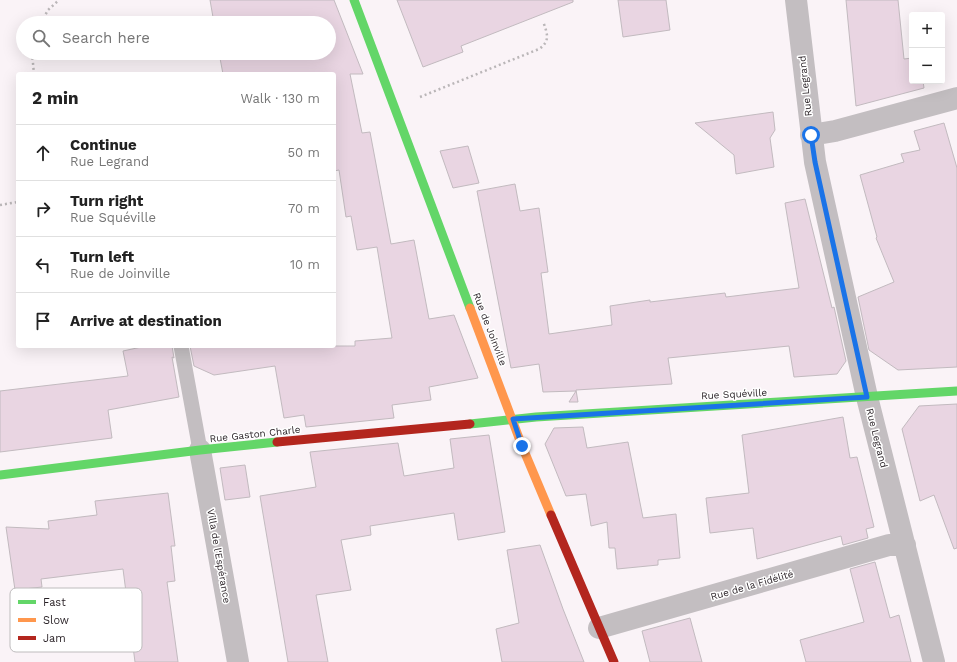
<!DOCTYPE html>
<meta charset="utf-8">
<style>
body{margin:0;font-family:"Work Sans",sans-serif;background:#f6f6f6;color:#222}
.controls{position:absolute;right:12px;top:12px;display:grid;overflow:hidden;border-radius:4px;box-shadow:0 4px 16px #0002}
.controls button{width:36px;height:36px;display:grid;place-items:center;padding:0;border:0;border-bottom:1px solid #e0e0e0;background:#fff;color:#222;font:20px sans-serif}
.stop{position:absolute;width:12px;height:12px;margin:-9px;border:3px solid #1a73e8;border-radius:50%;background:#fff}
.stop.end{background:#1a73e8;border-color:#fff;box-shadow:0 1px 4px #0008}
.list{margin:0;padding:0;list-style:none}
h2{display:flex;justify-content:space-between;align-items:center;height:52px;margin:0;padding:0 16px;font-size:17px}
h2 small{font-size:13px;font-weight:400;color:#767676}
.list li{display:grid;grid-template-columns:26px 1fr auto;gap:12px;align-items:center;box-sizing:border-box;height:56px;padding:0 16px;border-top:1px solid #e0e0e0}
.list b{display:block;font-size:15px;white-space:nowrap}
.list p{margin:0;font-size:13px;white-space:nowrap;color:#767676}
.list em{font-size:13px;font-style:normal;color:#767676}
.icon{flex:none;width:22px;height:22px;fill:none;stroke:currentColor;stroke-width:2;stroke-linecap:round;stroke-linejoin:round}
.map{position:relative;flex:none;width:957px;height:662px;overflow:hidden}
.search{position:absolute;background:#fff;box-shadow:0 4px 16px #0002;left:16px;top:16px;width:320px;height:44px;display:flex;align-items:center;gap:10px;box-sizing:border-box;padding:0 14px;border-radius:22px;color:#767676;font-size:15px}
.panel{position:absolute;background:#fff;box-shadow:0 4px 16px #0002;left:16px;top:72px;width:320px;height:276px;border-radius:4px}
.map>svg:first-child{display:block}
.building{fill:#e9d5e2;stroke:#c2babf}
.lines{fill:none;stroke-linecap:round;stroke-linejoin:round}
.path{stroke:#bab6b8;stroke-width:2.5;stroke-dasharray:2 3;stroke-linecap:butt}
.lane{stroke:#c3bec1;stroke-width:15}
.street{stroke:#c3bec1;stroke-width:22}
.fast{stroke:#63d668;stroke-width:9}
.slow{stroke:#ff974d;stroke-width:9}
.jam{stroke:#b3261e;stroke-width:9}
.route{stroke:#1a73e8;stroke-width:5}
.labels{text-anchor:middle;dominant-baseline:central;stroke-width:3;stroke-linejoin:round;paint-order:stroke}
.street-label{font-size:10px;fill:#271f24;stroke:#fff}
.key{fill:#fff;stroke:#bebcbd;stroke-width:1}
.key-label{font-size:11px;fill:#271f24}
</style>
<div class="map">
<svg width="957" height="662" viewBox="0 0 957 662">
<rect width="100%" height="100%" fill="#faf3f7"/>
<path class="building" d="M 210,0 L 334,0 L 363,74 L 350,74 L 362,133 L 370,132 L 391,244 L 414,240 L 429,319 L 454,315 L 478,378 L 429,387 L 431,400 L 392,405 L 394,418 L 306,427 L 304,415 L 284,418 L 275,366 L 214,375 L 194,366 L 190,346 L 355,346 L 355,341 L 392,338 L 377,247 L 357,250 L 351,216 L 346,217 L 339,170 L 334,171 L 334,74 L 223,74 L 219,53 L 329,53 L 329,23 L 214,23 Z
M 397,0 L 573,0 L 573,2 L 461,46 L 463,52 L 423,67 Z
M 618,0 L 666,0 L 670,30 L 623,37 Z
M 846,0 L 898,0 L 904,59 L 912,58 L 912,81 L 923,81 L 924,88 L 856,106 Z
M 773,112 L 775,130 L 770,138 L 774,167 L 736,174 L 734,155 L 695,123 Z
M 944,123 L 957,168 L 957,367 L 898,370 L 869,350 L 858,297 L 894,282 L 876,238 L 877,237 L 860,175 L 904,162 L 901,154 L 920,150 L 914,131 Z
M 468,146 L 479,183 L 453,188 L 440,151 Z
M 515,184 L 520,211 L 539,208 L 548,272 L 541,273 L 549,334 L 612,325 L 610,306 L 650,300 L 650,302 L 725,293 L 726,297 L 799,288 L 785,203 L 805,199 L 832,308 L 834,307 L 846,361 L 837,374 L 794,377 L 789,346 L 668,358 L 672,384 L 576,390 L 578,402 L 569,402 L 576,391 L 543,392 L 539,364 L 511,368 L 477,191 Z
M 146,346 L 172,346 L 174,358 L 172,357 L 179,397 L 108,410 L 112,438 L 0,452 L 0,391 L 128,376 L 123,351 Z
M 957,404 L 957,548 L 954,549 L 934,495 L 920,501 L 902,429 L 919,406 Z
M 843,417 L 850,458 L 857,457 L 874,527 L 866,529 L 868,538 L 843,545 L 841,536 L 757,559 L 753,528 L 710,533 L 706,498 L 749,493 L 742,435 Z
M 583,427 L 587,448 L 628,442 L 643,518 L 676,514 L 680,558 L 658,560 L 658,565 L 617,569 L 615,548 L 609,548 L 607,522 L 591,526 L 586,494 L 566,496 L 545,444 L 554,428 Z
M 489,435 L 505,532 L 458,540 L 454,513 L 370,526 L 371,535 L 341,540 L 351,590 L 316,595 L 328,662 L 288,662 L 260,496 L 316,487 L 310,452 L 398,443 L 404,476 L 454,468 L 450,439 Z
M 245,465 L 250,497 L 225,500 L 220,468 Z
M 168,493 L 175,546 L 171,546 L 175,581 L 167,582 L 178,662 L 135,662 L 123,569 L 41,579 L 42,587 L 15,590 L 6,527 L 49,529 L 48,521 L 97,515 L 95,501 Z
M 540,545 L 563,609 L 584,662 L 502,662 L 496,629 L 519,623 L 507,550 Z
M 875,562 L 890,618 L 899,615 L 911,662 L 806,662 L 800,640 L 864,622 L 850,569 Z
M 690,618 L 702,662 L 650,662 L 642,631 Z"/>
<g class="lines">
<path class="path" d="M 41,23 L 48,10 L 59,0
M 32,53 L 34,74
M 420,97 L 539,49 C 551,41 547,33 543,21
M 0,205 L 18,202"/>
<path class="lane" d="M 181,346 L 200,450"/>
<path class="street" d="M 796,0 L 815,162 L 867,397 L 934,662
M 811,135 L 835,131 L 957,98
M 200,450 L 238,662
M 599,628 L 889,545 L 905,545"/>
<path class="fast" d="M 354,0 L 470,308
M 470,424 L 536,417 L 957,391
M 0,475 L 200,450 L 277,442"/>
<path class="slow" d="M 470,308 L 522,446 L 551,515"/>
<path class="jam" d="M 277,442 L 470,424
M 551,515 L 614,662"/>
</g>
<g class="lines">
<path class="route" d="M 522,446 L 513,419 L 867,397 L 815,162 L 811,135"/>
</g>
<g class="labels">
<g class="street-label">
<text transform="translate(805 86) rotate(-96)">Rue Legrand</text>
<text transform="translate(490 329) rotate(69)">Rue de Joinville</text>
<text transform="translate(734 394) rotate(-3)">Rue Squéville</text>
<text transform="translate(255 434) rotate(-6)">Rue Gaston Charle</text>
<text transform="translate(877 438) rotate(76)">Rue Legrand</text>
<text transform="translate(219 556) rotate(80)">Villa de l'Espérance</text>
<text transform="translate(752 585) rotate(-16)">Rue de la Fidélité</text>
</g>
</g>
<rect x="10" y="588" width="132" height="64" rx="6" class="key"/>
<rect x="18" y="600" width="18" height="4" fill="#63d668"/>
<rect x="18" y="618" width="18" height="4" fill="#ff974d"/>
<rect x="18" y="636" width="18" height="4" fill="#b3261e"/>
<g class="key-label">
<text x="43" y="606">Fast</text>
<text x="43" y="624">Slow</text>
<text x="43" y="642">Jam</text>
</g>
</svg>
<div class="controls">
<button>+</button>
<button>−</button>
</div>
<div class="stop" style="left:811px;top:135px"></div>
<div class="stop end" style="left:522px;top:446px"></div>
<div class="search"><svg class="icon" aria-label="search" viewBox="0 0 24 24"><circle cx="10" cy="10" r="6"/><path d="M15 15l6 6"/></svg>Search here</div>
<section class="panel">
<h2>2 min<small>Walk · 130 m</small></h2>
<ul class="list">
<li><svg class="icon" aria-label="ahead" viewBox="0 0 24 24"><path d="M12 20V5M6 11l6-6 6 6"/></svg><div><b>Continue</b><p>Rue Legrand</p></div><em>50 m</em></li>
<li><svg class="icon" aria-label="right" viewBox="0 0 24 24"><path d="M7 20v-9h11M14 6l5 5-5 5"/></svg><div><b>Turn right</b><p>Rue Squéville</p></div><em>70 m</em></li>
<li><svg class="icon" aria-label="left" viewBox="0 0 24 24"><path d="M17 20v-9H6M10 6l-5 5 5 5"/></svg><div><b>Turn left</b><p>Rue de Joinville</p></div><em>10 m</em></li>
<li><svg class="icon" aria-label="arrive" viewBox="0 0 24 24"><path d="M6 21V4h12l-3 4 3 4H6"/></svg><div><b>Arrive at destination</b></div></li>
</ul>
</section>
</div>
